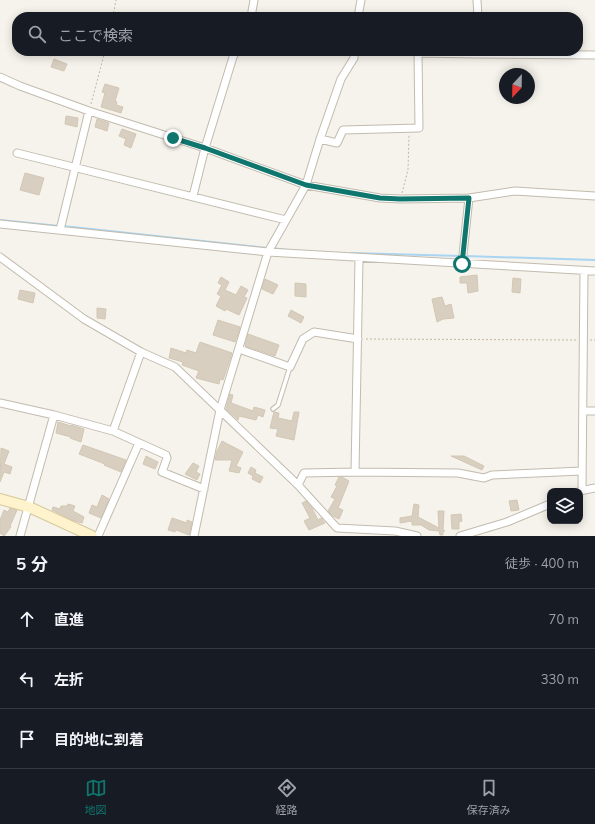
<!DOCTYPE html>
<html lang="ja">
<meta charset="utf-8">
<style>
body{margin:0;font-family:Mulish,"Noto Sans JP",sans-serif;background:#242831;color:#f1f3f6}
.controls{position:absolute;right:12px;bottom:12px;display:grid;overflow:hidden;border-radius:8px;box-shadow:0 2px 10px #0003}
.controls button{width:36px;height:36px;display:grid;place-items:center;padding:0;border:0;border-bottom:1px solid #363941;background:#171b24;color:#f1f3f6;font:20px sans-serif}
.compass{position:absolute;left:499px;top:68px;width:36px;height:36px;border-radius:50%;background:#171b24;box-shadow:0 2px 10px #0003;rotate:202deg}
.stop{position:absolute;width:12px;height:12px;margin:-9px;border:3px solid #0f766e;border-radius:50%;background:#fff}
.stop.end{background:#0f766e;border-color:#fff;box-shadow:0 1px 4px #0008}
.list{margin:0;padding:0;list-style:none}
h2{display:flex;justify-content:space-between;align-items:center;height:52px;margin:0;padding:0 16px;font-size:17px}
h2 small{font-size:13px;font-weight:400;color:#9ea1a6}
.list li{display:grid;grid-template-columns:26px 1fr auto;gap:12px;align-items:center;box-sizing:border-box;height:60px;padding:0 16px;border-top:1px solid #363941}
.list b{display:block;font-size:15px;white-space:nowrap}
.list em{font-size:13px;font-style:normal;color:#9ea1a6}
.icon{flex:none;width:22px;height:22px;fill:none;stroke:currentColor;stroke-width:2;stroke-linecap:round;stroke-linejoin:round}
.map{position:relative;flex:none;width:595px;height:536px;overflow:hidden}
.search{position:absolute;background:#171b24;box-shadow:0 2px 10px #0003;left:12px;right:12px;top:12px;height:44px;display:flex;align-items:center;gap:10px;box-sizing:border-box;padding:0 14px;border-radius:16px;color:#9ea1a6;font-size:15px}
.sheet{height:232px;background:#171b24}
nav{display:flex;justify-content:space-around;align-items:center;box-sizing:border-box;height:56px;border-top:1px solid #363941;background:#171b24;font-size:11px;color:#9ea1a6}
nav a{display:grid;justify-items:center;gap:2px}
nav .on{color:#0f766e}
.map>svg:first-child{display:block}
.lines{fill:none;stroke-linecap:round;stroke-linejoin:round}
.stream{stroke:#a9d4f2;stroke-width:2}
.building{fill:#d8cfc1;stroke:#d3c7b4}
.lane-casing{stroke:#c2bbae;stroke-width:5.5}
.street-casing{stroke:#c2bbae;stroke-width:9}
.secondary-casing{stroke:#d6c79b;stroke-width:12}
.path{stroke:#c4b79f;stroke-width:1;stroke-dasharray:2 2;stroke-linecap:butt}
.lane{stroke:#fff;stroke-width:3.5}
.street{stroke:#fff;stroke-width:7}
.secondary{stroke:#fff3cd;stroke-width:10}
.route{stroke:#0f766e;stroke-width:5}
</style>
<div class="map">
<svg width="595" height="536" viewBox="0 0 595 536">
<rect width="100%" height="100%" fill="#f6f3ec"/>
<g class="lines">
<path class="stream" d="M 0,220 L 59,226
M 63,226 L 267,248
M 272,248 L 287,250
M 351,253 L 461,256
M 465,256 L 595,260"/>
</g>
<path class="building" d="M 54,59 L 67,64 L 64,71 L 51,67 Z
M 105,84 L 119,88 L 115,101 L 117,102 L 116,105 L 123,107 L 121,113 L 101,107 L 105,93 L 102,92 Z
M 66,116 L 78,118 L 77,127 L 65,124 Z
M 97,119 L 109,123 L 107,131 L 95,127 Z
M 122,129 L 136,134 L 131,148 L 124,145 L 126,139 L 119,136 Z
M 25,173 L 44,178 L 39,195 L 20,190 Z
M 477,275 L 478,291 L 468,293 L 467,283 L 460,283 L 460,277 Z
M 221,277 L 229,282 L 225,290 L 236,295 L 241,286 L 248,290 L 244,297 L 247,298 L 239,315 L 226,309 L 225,311 L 216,306 L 221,296 L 217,294 L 222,285 L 218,283 Z
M 513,278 L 521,279 L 520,293 L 512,292 Z
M 265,279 L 278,285 L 273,294 L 262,289 Z
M 295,283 L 306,284 L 306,297 L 295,296 Z
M 20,290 L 35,293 L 33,303 L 18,299 Z
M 442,297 L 445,306 L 451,304 L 454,318 L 443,319 L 437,322 L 432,299 Z
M 97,308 L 106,309 L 105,319 L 97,318 Z
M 291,310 L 304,317 L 301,323 L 288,316 Z
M 218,320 L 240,327 L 235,342 L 213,335 Z
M 248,334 L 279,345 L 275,356 L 245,346 Z
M 200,342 L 232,353 L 223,380 L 220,379 L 219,384 L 196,378 L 199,371 L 182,365 L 183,362 L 169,358 L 171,348 L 186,353 L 187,350 L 196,353 Z
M 230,394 L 233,395 L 231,403 L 253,411 L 254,407 L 265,410 L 263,417 L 258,415 L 256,420 L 239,416 L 238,420 L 226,409 Z
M 274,412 L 279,413 L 278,418 L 292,421 L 294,412 L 299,412 L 294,440 L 276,436 L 278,429 L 270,428 Z
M 58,422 L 71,426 L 71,425 L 84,429 L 81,442 L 70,438 L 71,437 L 56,433 Z
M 222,441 L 243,452 L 236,466 L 241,468 L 239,473 L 229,471 L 232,460 L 215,460 L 217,451 Z
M 83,445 L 126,460 L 121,472 L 104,465 L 105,464 L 79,454 Z
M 1,448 L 9,451 L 4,464 L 12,467 L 10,474 L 4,472 L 0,482 Z
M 146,456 L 158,462 L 155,469 L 143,464 Z
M 451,456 L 464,456 L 484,466 L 482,470 Z
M 193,463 L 199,466 L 196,472 L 200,474 L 197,480 L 185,474 Z
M 251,467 L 256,470 L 255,473 L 263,477 L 260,483 L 252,479 L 253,476 L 248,473 Z
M 339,477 L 342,477 L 349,481 L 338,508 L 343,510 L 339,519 L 333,516 L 328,511 L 335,499 L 331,497 L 337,486 L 335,485 Z
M 102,495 L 109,499 L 101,518 L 89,513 L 92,505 L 97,507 Z
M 517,500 L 519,510 L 511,511 L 509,501 Z
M 306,501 L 312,508 L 318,520 L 321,518 L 325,523 L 309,530 L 304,521 L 310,518 L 302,503 Z
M 68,504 L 75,506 L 73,511 L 84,517 L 82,523 L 72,520 L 52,510 L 53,507 L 60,509 L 61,506 L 67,506 Z
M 414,504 L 419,505 L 418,517 L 439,528 L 438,511 L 444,511 L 443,530 L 445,531 L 443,531 L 443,535 L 440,535 L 439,531 L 429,530 L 421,525 L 412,525 L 412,521 L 400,523 L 400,518 L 412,516 Z
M 10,508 L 17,510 L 10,526 L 11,527 L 4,536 L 0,533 L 0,520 L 4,510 L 8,512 Z
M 461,514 L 462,521 L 459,522 L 459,529 L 452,529 L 451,515 Z
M 172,518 L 187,523 L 187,520 L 192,522 L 189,535 L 176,530 L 175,532 L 168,530 Z"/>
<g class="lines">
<g class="lane-casing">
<path id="lane" d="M 273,409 L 278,405 L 290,367"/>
</g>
<g class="street-casing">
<path id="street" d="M 477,0 L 478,17
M 251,17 L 254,0
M 358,17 L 361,0
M 479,51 L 479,54 L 595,55
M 0,77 L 20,86 L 89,111 L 205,148 L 306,185 L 380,198 L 400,199 L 469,198 L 515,191 L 595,196
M 320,139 L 337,143 L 343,130 L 419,128 L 418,53 L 479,54
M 17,153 L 286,220
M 193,196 L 205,148 L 233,57 L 236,51
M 0,224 L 268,252 L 595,271
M 60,230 L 89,111
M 0,257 L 84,319 L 141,352 L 175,367 L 298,485 L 337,528 L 395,531 L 417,536
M 359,258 L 355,472 L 458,473 L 484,478 L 492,475 L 582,471
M 462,264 L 469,198
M 239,349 L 290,367 L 303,339 L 314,332 L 358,339
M 0,403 L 54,415 L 113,431 L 141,352
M 583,411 L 595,411
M 113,431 L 166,455 L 167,458 L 162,472 L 204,489
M 298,485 L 304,473 L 355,472
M 582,489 L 584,271
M 580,491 L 595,488
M 20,536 L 54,415
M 98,536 L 139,443
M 194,536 L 220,410 L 268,252 L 306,185 L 320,139 L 341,79 L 354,58 L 354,51
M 460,536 L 507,522 L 550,504"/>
</g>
<g class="secondary-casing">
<path id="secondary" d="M 0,499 L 29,507 L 92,536"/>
</g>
<path class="path" d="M 113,17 L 116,0
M 91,104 L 105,51
M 402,193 L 408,170 L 409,135
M 366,339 L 576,340
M 590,340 L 595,340"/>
<use href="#lane" class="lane"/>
<use href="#street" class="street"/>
<use href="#secondary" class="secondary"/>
</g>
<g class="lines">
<path class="route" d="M 173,138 L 205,148 L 306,185 L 380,198 L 400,199 L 469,198 L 462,264"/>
</g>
</svg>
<div class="controls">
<button><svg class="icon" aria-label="layers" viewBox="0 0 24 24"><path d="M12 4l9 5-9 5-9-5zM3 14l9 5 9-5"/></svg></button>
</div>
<svg class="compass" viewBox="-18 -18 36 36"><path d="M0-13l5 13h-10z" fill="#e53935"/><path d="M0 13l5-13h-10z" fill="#9ea1a6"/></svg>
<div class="stop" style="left:462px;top:264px"></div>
<div class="stop end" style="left:173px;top:138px"></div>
<div class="search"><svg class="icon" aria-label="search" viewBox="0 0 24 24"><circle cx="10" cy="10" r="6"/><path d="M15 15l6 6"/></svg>ここで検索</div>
</div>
<section class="sheet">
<h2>5 分<small>徒歩 · 400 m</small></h2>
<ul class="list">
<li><svg class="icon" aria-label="ahead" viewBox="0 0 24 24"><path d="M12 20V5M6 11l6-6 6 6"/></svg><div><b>直進</b></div><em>70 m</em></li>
<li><svg class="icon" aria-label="left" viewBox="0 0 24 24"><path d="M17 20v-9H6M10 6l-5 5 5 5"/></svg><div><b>左折</b></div><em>330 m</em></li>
<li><svg class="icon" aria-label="arrive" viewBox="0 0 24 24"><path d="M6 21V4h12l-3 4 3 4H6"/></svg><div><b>目的地に到着</b></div></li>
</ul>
</section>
<nav>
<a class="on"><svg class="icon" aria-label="map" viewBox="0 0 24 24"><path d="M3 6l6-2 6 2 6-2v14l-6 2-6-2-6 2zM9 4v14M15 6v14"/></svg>地図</a>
<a><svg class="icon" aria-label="directions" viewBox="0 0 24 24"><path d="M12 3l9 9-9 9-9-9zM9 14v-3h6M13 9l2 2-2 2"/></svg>経路</a>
<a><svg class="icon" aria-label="saved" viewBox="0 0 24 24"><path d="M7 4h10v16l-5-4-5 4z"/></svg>保存済み</a>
</nav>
